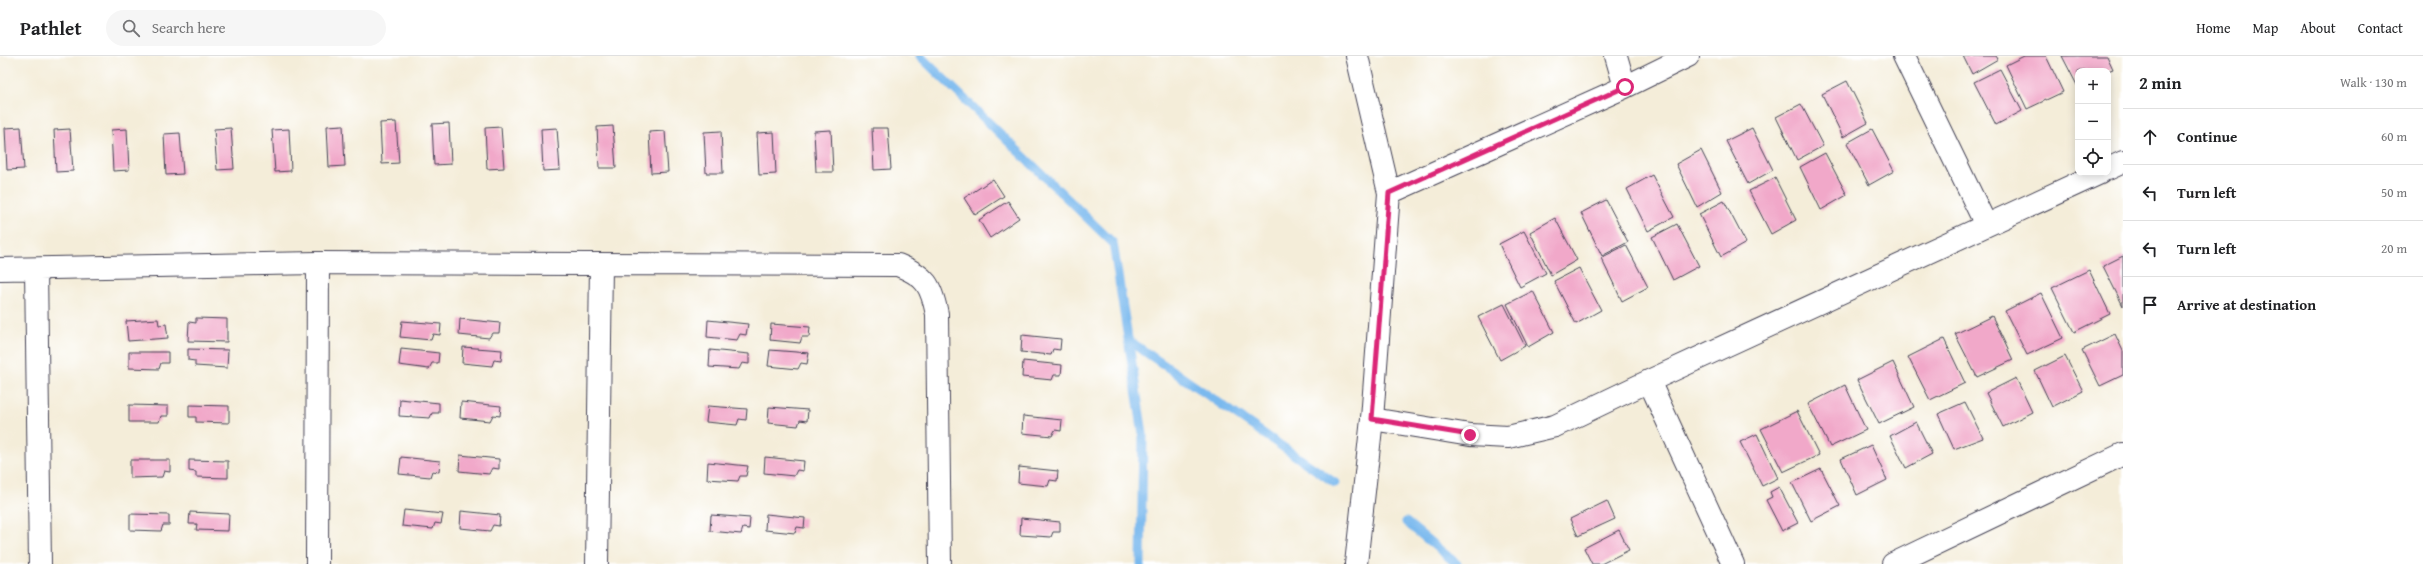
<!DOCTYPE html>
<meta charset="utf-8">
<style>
body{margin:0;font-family:"Gentium Book Plus",serif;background:#f6f6f6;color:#202124}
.controls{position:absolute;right:12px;top:12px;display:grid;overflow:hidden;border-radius:8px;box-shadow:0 2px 10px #0003}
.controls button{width:36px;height:36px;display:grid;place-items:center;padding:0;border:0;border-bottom:1px solid #e0e0e0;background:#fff;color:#202124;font:20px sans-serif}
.stop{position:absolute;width:12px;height:12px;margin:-9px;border:3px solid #db2777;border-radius:50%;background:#fff}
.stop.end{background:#db2777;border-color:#fff;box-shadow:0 1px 4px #0008}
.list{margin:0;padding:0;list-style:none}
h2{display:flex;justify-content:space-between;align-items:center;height:52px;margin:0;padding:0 16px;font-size:17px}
h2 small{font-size:13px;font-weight:400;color:#757577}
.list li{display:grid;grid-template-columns:26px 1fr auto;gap:12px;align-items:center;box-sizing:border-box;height:56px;padding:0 16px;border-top:1px solid #e0e0e0}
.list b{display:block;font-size:15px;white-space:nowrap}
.list em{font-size:13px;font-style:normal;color:#757577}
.icon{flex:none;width:22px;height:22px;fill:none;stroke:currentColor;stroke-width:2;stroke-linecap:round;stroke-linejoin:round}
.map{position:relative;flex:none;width:2123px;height:508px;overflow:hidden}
header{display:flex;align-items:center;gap:24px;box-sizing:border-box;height:56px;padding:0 20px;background:#fff;border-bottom:1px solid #e0e0e0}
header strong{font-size:19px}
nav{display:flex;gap:22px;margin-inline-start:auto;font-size:14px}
.search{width:280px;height:36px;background:#f6f6f6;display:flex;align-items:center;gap:10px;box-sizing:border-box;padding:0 14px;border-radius:22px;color:#757577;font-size:15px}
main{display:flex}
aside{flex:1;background:#fff}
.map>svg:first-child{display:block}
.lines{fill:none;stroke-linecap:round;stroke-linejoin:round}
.stream{stroke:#7ab9ee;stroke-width:9}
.building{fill:#f1a8c9}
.minor-casing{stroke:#424053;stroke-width:24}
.tertiary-casing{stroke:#424053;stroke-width:24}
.minor{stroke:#fff;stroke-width:22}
.tertiary{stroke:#fff;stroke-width:22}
.route{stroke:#db2777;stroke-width:5}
</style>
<header>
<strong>Pathlet</strong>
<div class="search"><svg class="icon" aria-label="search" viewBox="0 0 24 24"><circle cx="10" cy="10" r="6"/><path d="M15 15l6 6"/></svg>Search here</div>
<nav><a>Home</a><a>Map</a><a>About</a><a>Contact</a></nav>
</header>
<main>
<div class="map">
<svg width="2123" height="508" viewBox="0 0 2123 508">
<rect width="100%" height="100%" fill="#fff"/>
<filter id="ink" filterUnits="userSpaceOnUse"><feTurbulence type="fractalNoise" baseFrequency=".025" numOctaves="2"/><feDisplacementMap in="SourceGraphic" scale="8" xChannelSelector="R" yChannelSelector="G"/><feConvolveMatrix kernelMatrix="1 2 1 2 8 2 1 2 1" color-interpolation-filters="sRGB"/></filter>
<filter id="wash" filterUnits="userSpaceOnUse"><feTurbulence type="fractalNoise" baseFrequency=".012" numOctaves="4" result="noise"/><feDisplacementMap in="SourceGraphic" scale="16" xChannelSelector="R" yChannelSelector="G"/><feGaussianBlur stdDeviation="0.9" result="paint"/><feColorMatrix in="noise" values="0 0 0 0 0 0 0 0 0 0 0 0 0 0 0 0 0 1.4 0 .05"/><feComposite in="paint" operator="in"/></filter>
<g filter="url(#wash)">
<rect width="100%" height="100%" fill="#f4edd9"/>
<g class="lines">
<path class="stream" d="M 920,0 L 1113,187 L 1143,378 L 1141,508
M 1128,284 L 1335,427
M 1406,466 L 1457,508"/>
</g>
<g id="blocks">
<path class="building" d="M 1963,0 L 1996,0 L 1998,3 L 1972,18 Z
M 2024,0 L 2046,0 L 2063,36 L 2027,53 L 2006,9 Z
M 2062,0 L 2107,0 L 2113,13 L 2108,15 L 2078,15 L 2078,31 Z
M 2000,13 L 2022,55 L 1996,69 L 1974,26 Z
M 1847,25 L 1868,67 L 1843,81 L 1822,38 Z
M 1801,48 L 1823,90 L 1797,104 L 1776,61 Z
M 396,66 L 399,107 L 382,108 L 380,67 Z
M 449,67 L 451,108 L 434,109 L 432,68 Z
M 343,69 L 345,110 L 329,111 L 327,70 Z
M 613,70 L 616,112 L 599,112 L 597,71 Z
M 21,71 L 24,113 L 7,114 L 5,72 Z
M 501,71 L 504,112 L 487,113 L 485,72 Z
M 231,72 L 234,113 L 217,114 L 214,73 Z
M 557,72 L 560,114 L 543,115 L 541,73 Z
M 872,72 L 888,72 L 891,113 L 874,114 Z
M 1752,72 L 1773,114 L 1748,128 L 1726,85 Z
M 70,73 L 73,115 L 56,116 L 54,74 Z
M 127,73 L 129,114 L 113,115 L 111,74 Z
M 289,73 L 291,115 L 275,116 L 272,74 Z
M 1872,73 L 1894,115 L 1869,129 L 1847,87 Z
M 831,74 L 833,116 L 816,116 L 814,75 Z
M 665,75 L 668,116 L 651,117 L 649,76 Z
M 721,75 L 723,117 L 706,117 L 704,76 Z
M 774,76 L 776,118 L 759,119 L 757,77 Z
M 180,77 L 183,118 L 166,119 L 164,78 Z
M 1701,94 L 1722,136 L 1697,151 L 1676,108 Z
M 1825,97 L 1847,139 L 1821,154 L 1800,111 Z
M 1652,119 L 1674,161 L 1648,175 L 1627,133 Z
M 1775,122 L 1796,164 L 1771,178 L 1749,135 Z
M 993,123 L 1004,140 L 975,159 L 964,142 Z
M 1606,144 L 1628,186 L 1602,200 L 1581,157 Z
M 1008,145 L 1019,162 L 990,182 L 979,164 Z
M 1724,145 L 1746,187 L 1721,201 L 1699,158 Z
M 1555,162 L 1577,204 L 1551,219 L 1530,176 Z
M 1677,168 L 1699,210 L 1673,224 L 1652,181 Z
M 1524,175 L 1546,217 L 1520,231 L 1499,188 Z
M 1626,189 L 1648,231 L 1622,245 L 1601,202 Z
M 2123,200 L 2123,250 L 2103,210 Z
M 1579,212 L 1601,254 L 1576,268 L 1554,225 Z
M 2089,214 L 2110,258 L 2074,276 L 2052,232 Z
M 1533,235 L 1554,276 L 1528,291 L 1507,248 Z
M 2041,237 L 2063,282 L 2027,299 L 2005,255 Z
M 1504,248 L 1525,290 L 1500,304 L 1478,261 Z
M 1992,260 L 2013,304 L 1977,321 L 1955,278 Z
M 196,262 L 227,263 L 227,286 L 188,285 L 189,266 L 196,267 Z
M 158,263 L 159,269 L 166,268 L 168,282 L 128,285 L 126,265 Z
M 460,263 L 500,267 L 499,277 L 492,277 L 489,282 L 459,279 Z
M 708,264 L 748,268 L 746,279 L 740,278 L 737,284 L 707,281 Z
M 402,265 L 441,268 L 440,279 L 433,278 L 431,284 L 400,281 Z
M 771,268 L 810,271 L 809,281 L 802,281 L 800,287 L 770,284 Z
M 2115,278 L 2123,295 L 2123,319 L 2100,330 L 2082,294 Z
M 1022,279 L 1061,283 L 1060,294 L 1053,293 L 1051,299 L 1021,296 Z
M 1944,283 L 1965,327 L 1930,344 L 1908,301 Z
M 463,291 L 502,294 L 501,305 L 494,304 L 492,310 L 462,307 Z
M 188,293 L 228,294 L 227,312 L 195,310 L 195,305 L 188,304 Z
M 401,293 L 439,297 L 438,307 L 432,307 L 429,313 L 399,309 Z
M 710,294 L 749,298 L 749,308 L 742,307 L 739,313 L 709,311 Z
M 770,294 L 809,297 L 807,308 L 801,307 L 798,313 L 768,310 Z
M 129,296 L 168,296 L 168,307 L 161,307 L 159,313 L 129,312 Z
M 2065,300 L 2083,335 L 2052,351 L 2035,315 Z
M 1023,305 L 1062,309 L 1061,319 L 1054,319 L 1052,324 L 1022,321 Z
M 1893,306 L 1914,351 L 1879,368 L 1857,324 Z
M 2016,322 L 2032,356 L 2003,371 L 1986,337 Z
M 1845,329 L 1866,374 L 1830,391 L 1808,348 Z
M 400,343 L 439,347 L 439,357 L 432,357 L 430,362 L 399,360 Z
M 461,346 L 501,350 L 500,360 L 493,359 L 490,365 L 460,362 Z
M 1965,346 L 1983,382 L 1954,393 L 1938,358 Z
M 129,349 L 168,350 L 168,360 L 161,360 L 159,366 L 129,366 Z
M 189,349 L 229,350 L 229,367 L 196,366 L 196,361 L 189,361 Z
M 708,350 L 747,353 L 746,364 L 739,363 L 737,369 L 706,366 Z
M 769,351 L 808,354 L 807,365 L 800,364 L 798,370 L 768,367 Z
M 1797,355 L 1819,399 L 1783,416 L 1761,373 Z
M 1023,360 L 1062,364 L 1061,375 L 1055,374 L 1052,380 L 1022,377 Z
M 1916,366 L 1932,398 L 1906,412 L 1890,380 Z
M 1757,378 L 1778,422 L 1762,430 L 1740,386 Z
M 1871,389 L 1887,424 L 1857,439 L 1841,403 Z
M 460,399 L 499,403 L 499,413 L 492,412 L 489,418 L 459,415 Z
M 401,401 L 440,405 L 439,416 L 432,415 L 430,421 L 399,418 Z
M 765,401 L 804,405 L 803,415 L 797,414 L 794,420 L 764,417 Z
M 130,404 L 170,404 L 170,416 L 164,415 L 162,421 L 130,422 Z
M 189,404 L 228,405 L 228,422 L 196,421 L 196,416 L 189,415 Z
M 708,406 L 748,410 L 746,420 L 740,420 L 738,425 L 707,423 Z
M 1019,411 L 1058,415 L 1057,425 L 1050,424 L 1048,430 L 1018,427 Z
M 1821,413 L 1840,450 L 1811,465 L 1792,427 Z
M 1779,431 L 1798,467 L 1782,475 L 1766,444 L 1772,441 L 1770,436 Z
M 1607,445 L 1615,463 L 1578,480 L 1570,463 Z
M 404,454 L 443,458 L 441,468 L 435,467 L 433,473 L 402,470 Z
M 461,455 L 500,459 L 499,470 L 493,469 L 490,475 L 460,472 Z
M 190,456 L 229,458 L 228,475 L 196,474 L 197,468 L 189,468 Z
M 130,458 L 169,459 L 169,469 L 163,469 L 161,475 L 130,474 Z
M 766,458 L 805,462 L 804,472 L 797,471 L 795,477 L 765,474 Z
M 711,459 L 750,462 L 749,473 L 743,472 L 741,478 L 710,475 Z
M 1021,462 L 1060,466 L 1060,476 L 1053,476 L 1051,481 L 1020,479 Z
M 1619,474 L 1629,494 L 1601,508 L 1592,508 L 1584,492 Z"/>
</g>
</g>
<g filter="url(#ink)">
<use href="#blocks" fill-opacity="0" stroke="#424053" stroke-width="1"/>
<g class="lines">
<g class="minor-casing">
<path id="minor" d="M 1616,0 L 1625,31
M 1904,0 L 1986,169
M 2108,113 L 2123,106
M 1389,137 L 1625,31 L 1688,0
M 0,213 L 318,207 L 898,209 C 926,220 931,229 937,258 L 940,508
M 36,213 L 40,508
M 1649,325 L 1733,508
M 1372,363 L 1470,379 L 1508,381 L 1555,370 L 1649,325 L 2100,117
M 317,508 L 318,207
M 597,508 L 601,209
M 1893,508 L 2123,398"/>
</g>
<g class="tertiary-casing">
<path id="tertiary" d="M 1356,508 L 1372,363 L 1389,137 L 1357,0"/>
</g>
<use href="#minor" class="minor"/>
<use href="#tertiary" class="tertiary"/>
</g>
</g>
<g class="lines" filter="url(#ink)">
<path class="route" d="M 1470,379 L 1372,363 L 1389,137 L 1625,31"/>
</g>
</svg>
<div class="controls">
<button>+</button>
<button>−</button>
<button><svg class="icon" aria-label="locate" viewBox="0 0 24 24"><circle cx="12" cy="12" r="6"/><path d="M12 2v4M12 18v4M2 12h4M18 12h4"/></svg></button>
</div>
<div class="stop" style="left:1625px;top:31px"></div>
<div class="stop end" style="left:1470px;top:379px"></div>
</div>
<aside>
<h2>2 min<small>Walk · 130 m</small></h2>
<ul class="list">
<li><svg class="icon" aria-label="ahead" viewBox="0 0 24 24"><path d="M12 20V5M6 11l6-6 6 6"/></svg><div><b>Continue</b></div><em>60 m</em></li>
<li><svg class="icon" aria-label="left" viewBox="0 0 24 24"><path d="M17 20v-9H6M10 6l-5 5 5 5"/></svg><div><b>Turn left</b></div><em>50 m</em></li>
<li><svg class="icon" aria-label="left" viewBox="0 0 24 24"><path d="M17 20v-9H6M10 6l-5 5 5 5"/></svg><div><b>Turn left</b></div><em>20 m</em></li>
<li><svg class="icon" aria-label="arrive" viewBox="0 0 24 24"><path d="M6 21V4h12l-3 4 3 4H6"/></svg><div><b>Arrive at destination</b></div></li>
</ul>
</aside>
</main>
